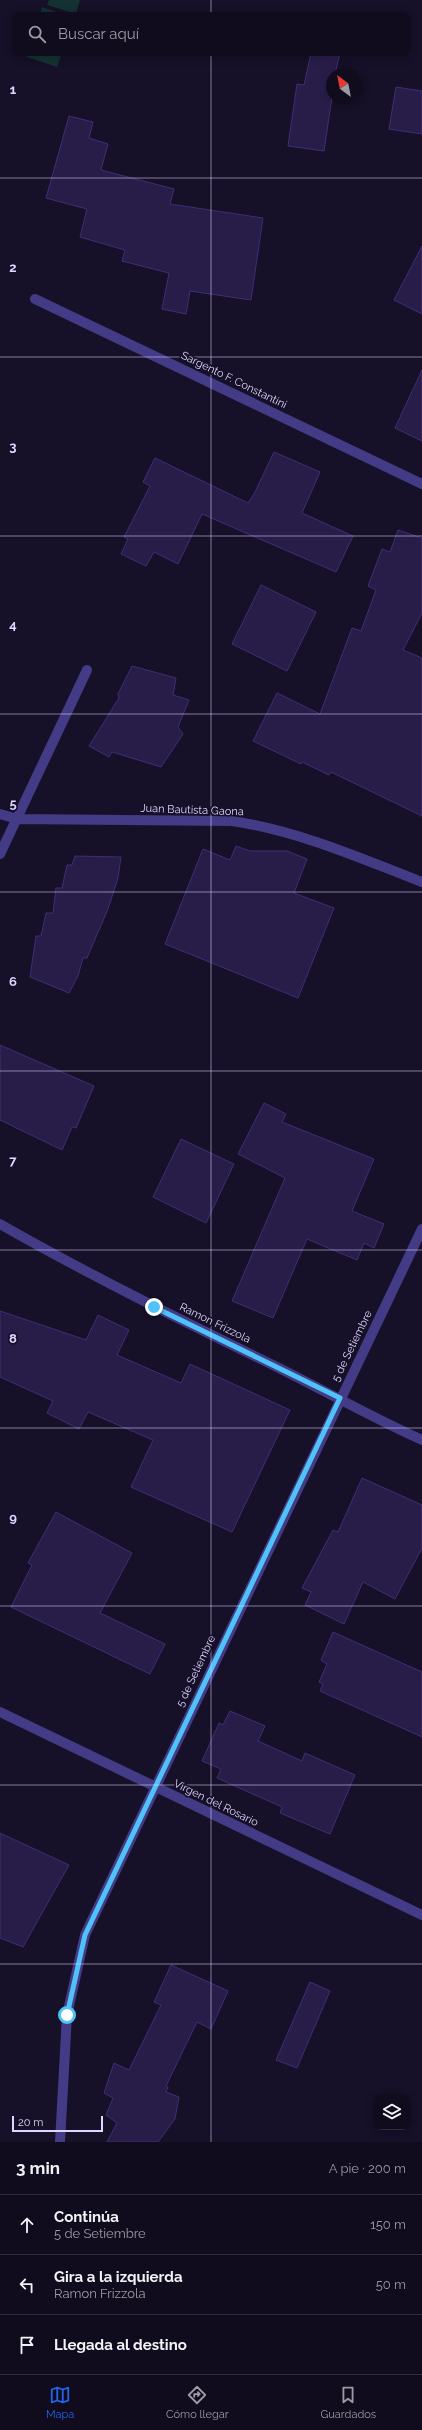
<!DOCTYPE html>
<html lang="es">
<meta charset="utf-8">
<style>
body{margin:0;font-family:Raleway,sans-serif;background:#1e1a2b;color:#f1f3f6}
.controls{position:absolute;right:12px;bottom:12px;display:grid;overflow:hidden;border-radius:8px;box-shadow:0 2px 10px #0003}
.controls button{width:36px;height:36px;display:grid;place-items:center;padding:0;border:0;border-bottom:1px solid #302c3c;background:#100c1e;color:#f1f3f6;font:20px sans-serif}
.compass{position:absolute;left:326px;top:68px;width:36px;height:36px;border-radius:50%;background:#100c1e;box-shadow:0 2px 10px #0003;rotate:328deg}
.scale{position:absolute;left:12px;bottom:10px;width:91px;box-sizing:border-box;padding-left:4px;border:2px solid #dfd7ff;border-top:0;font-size:11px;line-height:14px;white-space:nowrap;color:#dfd7ff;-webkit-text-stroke:3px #161028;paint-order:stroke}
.stop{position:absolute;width:12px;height:12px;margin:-9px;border:3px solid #4fc3f7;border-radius:50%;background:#fff}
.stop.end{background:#4fc3f7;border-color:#fff;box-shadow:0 1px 4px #0008}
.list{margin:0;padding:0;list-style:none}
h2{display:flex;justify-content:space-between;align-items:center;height:52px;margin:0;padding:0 16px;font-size:17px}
h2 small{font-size:13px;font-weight:400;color:#9c9ba4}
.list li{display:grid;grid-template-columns:26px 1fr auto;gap:12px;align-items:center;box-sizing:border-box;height:60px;padding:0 16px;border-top:1px solid #302c3c}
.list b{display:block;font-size:15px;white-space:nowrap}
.list p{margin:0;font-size:13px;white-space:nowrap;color:#9c9ba4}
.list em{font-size:13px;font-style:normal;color:#9c9ba4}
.icon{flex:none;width:22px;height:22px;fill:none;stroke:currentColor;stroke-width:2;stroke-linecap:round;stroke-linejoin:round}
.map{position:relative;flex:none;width:422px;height:2142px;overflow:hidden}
.search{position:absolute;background:#100c1e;box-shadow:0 2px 10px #0003;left:12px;right:12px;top:12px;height:44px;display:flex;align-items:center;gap:10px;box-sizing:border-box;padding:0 14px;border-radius:8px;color:#9c9ba4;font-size:15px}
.sheet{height:232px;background:#100c1e}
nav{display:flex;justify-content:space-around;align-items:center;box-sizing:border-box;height:56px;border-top:1px solid #302c3c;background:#100c1e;font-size:11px;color:#9c9ba4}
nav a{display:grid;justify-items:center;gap:2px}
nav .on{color:#2563eb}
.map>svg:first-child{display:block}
.green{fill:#133132}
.building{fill:#281c49;stroke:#412e75}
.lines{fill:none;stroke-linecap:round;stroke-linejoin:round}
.minor{stroke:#443b87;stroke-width:10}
.route{stroke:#4fc3f7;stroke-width:5}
.grid{fill:none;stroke:#dfd7ff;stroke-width:1;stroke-opacity:0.55}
.labels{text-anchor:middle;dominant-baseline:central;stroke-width:3.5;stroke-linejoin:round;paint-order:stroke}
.street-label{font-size:11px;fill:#dfd7ff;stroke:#161028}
.grid-label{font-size:13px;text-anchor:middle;font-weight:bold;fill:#dfd7ff;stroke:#161028;stroke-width:3.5;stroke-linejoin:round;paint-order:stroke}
</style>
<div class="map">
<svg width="422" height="2142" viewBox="0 0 422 2142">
<rect width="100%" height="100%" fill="#161028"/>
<path class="green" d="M 49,0 L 80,0 L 76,14 L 47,5 Z
M 42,7 L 65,15 L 40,15 Z
M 28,53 L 62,53 L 57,67 L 27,57 Z"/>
<path class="building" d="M 311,53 L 340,53 L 335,74 L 332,74 L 332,97 L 324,151 L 288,146 L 297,84 L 304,85 Z
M 396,87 L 422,91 L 422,134 L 389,129 Z
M 69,116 L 93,122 L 89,138 L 108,144 L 101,170 L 174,189 L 170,204 L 263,218 L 251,300 L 190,291 L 186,314 L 162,309 L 169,273 L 122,261 L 125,250 L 80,237 L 87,209 L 46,198 Z
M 422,246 L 422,314 L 394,300 Z
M 422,370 L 422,441 L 395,428 Z
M 274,452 L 320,472 L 302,513 L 353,536 L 336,572 L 202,514 L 178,564 L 154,552 L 146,566 L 121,554 L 128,539 L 124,537 L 150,486 L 143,482 L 155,458 L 248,503 L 254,494 Z
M 398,530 L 422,538 L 422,613 L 403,650 L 422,658 L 422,816 L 331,772 L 329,775 L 302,762 L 301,764 L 253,741 L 277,693 L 320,714 L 352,628 L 361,631 L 376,590 L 368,586 L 382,549 L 390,552 Z
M 261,585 L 316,612 L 287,671 L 232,644 Z
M 132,666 L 176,678 L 173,695 L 189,700 L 178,727 L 183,734 L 161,767 L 112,752 L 109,757 L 89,746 L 119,698 L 118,694 Z
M 236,846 L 250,851 L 287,851 L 307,859 L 294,893 L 334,908 L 298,998 L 165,944 L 203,849 L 230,860 Z
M 75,856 L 121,857 L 118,878 L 108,909 L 87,958 L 83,958 L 78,976 L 69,993 L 30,977 L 36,936 L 41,936 L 46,913 L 53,913 L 56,888 L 62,888 L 67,865 L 72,865 Z
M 0,1045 L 94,1086 L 76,1128 L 72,1127 L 62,1150 L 0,1120 Z
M 264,1103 L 286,1114 L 282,1122 L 374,1159 L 352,1211 L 384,1224 L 374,1248 L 364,1243 L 357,1260 L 307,1239 L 273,1318 L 232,1301 L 285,1178 L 238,1154 Z
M 181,1139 L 234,1164 L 206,1223 L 153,1197 Z
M 0,1311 L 86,1340 L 98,1315 L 129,1330 L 117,1355 L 181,1383 L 190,1364 L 290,1410 L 232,1532 L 131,1487 L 153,1440 L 88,1412 L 79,1429 L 47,1413 L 53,1401 L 0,1377 Z
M 362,1478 L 422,1505 L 422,1548 L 395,1599 L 363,1582 L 344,1624 L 305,1605 L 311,1592 L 302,1588 L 333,1530 L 338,1532 Z
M 56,1512 L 132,1553 L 100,1613 L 165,1644 L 150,1674 L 11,1607 L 32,1565 L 28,1563 Z
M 333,1632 L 422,1672 L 422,1737 L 320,1691 L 323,1684 L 319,1682 L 327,1664 L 321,1660 Z
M 230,1711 L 265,1726 L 258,1741 L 302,1761 L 305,1753 L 355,1775 L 330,1834 L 280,1813 L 282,1807 L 217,1778 L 221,1769 L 202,1761 L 219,1723 L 223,1725 Z
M 0,1833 L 69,1865 L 23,1947 L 0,1938 Z
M 171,1965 L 228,1991 L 211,2029 L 197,2022 L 166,2086 L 168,2087 L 166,2092 L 179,2097 L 175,2119 L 158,2142 L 107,2142 L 117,2123 L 106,2115 L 113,2098 L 104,2093 L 114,2063 L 129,2070 L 161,2005 L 154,2002 Z
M 310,1982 L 330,1991 L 297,2068 L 276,2060 Z"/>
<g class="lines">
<path class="minor" d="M 35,299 L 422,484
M 0,814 L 17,819 L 232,821 C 299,831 360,858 422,882
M 0,854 L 87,670
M 0,1224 C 91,1276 185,1322 279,1368 C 327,1392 373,1418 422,1440
M 0,1712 L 422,1915
M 60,2142 L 67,2015 L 85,1935 L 422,1229"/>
</g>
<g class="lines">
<path class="route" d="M 67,2015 L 85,1935 L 340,1398 L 154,1307"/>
</g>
<path class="grid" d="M 211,0 L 211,15M 211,53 L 211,2142M 0,178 L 422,178M 0,357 L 422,357M 0,536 L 422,536M 0,714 L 422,714M 0,892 L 422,892M 0,1071 L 422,1071M 0,1250 L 422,1250M 0,1428 L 422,1428M 0,1606 L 422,1606M 0,1785 L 422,1785M 0,1964 L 422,1964"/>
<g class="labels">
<g class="street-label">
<text transform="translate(234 380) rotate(26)">Sargento F. Constantini</text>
<text transform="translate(192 810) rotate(2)">Juan Bautista Gaona</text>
<text transform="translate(215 1323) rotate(26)">Ramon Frizzola</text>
<text transform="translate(352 1346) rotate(-64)">5 de Setiembre</text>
<text transform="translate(196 1671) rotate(-65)">5 de Setiembre</text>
<text transform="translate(216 1803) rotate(26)">Virgen del Rosario</text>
</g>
</g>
<g class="grid-label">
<text x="13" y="94">1</text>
<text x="13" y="272">2</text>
<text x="13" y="451">3</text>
<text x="13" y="629">4</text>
<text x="13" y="808">5</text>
<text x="13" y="986">6</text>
<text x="13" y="1165">7</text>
<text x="13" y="1343">8</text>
<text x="13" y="1522">9</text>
</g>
</svg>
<div class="controls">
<button><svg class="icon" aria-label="layers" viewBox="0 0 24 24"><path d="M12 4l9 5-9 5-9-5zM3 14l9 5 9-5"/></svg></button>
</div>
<svg class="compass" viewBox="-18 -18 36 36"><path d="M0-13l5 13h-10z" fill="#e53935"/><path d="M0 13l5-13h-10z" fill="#9c9ba4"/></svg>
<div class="scale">20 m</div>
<div class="stop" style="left:67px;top:2015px"></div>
<div class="stop end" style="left:154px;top:1307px"></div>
<div class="search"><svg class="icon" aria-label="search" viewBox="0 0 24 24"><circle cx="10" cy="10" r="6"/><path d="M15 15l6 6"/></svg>Buscar aquí</div>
</div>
<section class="sheet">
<h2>3 min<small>A pie · 200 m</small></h2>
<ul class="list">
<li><svg class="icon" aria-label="ahead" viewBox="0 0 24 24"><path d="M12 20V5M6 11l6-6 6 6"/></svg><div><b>Continúa</b><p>5 de Setiembre</p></div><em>150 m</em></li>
<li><svg class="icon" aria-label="left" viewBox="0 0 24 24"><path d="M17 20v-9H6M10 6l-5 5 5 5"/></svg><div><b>Gira a la izquierda</b><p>Ramon Frizzola</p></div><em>50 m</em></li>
<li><svg class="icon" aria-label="arrive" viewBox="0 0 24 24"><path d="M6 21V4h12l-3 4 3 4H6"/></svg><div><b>Llegada al destino</b></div></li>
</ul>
</section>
<nav>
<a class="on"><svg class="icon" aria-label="map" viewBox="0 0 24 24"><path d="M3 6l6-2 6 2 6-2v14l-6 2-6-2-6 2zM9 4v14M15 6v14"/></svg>Mapa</a>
<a><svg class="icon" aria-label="directions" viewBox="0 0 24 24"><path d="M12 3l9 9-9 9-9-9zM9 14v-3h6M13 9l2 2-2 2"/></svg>Cómo llegar</a>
<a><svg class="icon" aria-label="saved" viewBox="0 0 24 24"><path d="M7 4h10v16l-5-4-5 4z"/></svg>Guardados</a>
</nav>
